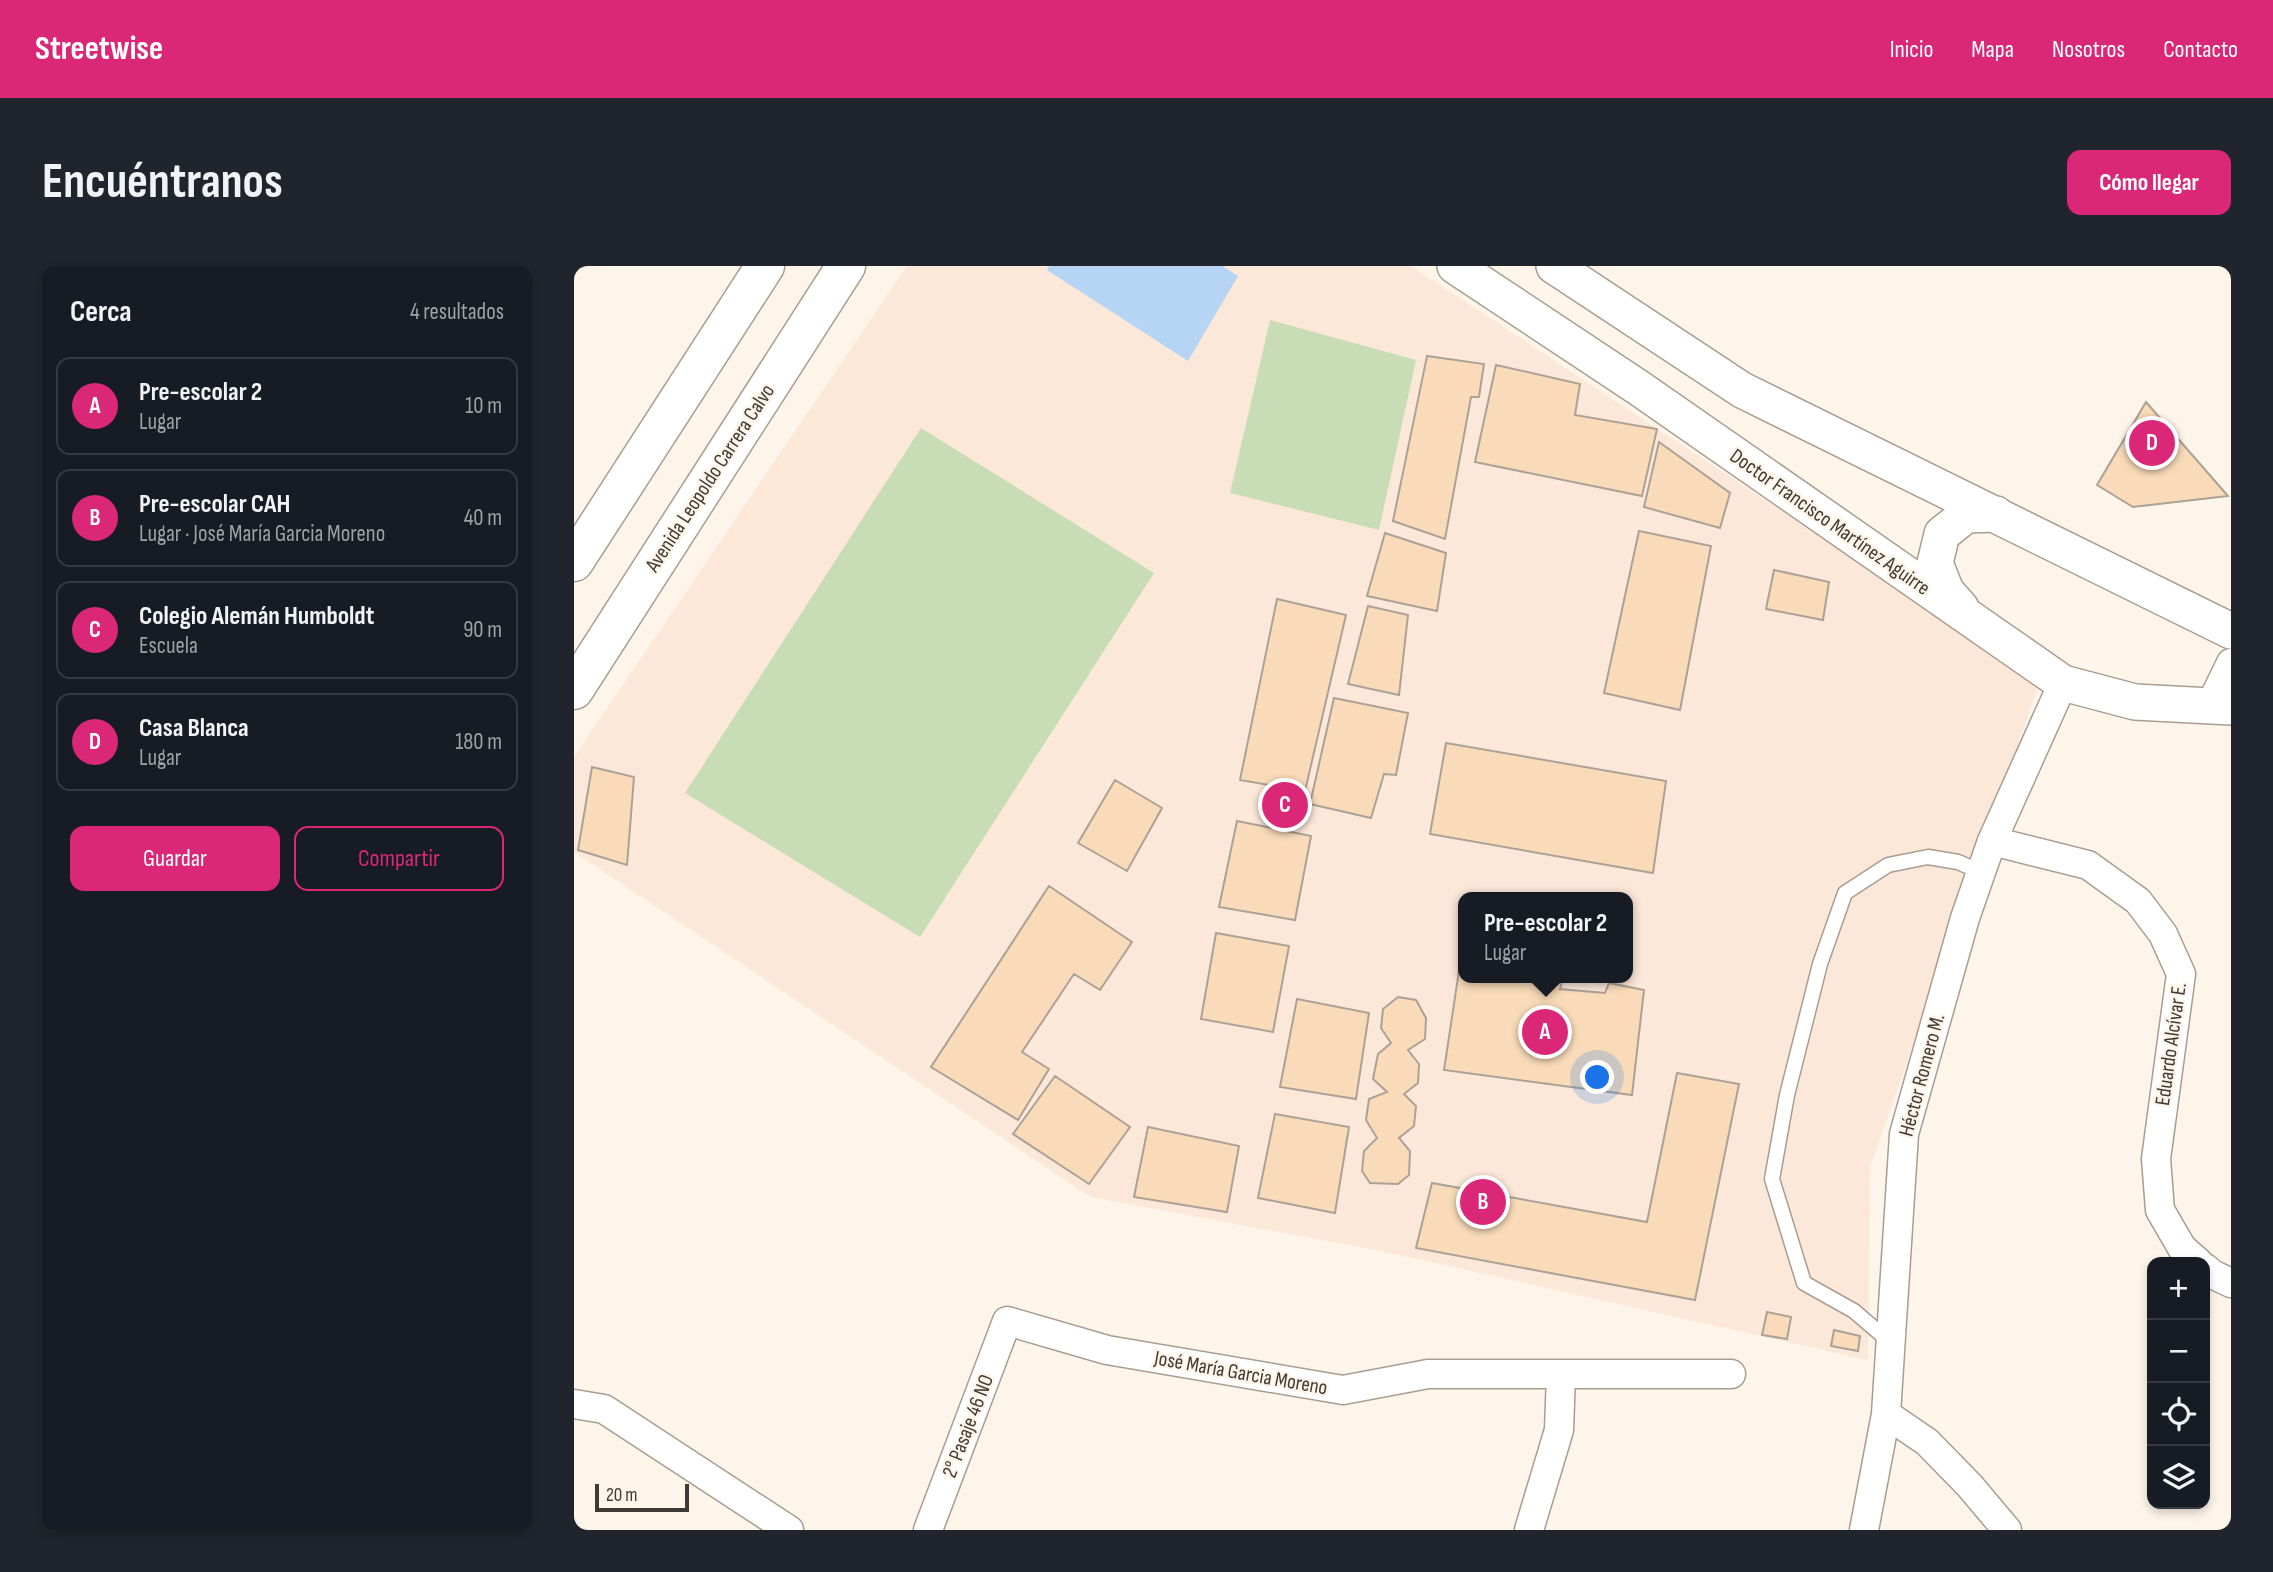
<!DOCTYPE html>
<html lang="es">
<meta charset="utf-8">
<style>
body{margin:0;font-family:"Sofia Sans Condensed",sans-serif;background:#20242c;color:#f1f3f6}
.controls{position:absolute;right:21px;bottom:21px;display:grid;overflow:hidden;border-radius:14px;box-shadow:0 4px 10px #0003}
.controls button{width:63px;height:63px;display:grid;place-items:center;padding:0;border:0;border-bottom:2px solid #363941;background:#171b24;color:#f1f3f6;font:35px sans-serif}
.scale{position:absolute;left:21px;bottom:18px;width:94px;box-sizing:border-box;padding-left:7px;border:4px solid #3f3a35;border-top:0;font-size:19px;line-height:24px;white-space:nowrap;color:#3f3a35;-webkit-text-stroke:5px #fef5ea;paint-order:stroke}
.you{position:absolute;left:1024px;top:812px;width:24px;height:24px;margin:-18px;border:5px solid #fff;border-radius:50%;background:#1a73e8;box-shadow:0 0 0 10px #1a73e833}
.badge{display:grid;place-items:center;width:46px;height:46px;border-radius:50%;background:#db2777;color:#fff;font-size:23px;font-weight:700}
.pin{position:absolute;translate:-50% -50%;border:4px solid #fff;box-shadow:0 2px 7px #0006}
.popup{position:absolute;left:884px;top:626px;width:175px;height:91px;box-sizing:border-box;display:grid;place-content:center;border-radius:14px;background:#171b24;filter:drop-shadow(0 2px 5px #0005);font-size:23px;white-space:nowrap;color:#9ea1a6}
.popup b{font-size:26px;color:#f1f3f6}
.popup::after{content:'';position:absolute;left:50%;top:100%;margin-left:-14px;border:14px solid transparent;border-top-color:#171b24}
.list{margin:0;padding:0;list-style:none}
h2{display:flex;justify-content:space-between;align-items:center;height:91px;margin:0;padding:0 28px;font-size:30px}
h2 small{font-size:23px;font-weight:400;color:#9ea1a6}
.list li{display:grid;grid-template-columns:46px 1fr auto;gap:21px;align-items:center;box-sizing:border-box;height:98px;margin:0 14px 14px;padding:0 14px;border:2px solid #363941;border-radius:14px}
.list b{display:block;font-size:26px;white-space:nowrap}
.list p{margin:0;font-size:23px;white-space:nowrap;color:#9ea1a6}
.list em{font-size:23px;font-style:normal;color:#9ea1a6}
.actions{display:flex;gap:14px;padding:21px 28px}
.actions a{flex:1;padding:16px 0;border:2px solid #db2777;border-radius:14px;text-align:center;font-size:24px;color:#db2777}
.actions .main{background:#db2777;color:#fff}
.icon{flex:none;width:38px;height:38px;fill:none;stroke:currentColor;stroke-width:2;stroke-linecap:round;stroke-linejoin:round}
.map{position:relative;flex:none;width:1657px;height:1264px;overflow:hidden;border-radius:14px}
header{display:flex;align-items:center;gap:42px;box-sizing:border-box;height:98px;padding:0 35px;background:#db2777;color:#fff}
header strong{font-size:33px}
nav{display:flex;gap:38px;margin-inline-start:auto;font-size:24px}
.intro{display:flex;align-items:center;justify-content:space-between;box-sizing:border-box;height:168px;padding:0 42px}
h1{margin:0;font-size:49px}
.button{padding:18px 32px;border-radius:14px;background:#db2777;color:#fff;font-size:24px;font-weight:700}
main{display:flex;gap:42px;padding:0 42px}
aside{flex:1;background:#171b24;border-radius:14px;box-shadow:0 4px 10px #0003}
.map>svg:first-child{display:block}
.education{fill:#fce8d9;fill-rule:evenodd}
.green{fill:#c8ddb6}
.water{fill:#b6d4f4}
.building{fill:#f9dbb9;stroke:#aca195;stroke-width:2}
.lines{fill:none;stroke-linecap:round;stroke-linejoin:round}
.service-casing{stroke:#a89d90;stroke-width:17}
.minor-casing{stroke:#a89d90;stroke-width:31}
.tertiary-casing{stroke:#a89d90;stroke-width:38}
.secondary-casing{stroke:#a89d90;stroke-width:41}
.service{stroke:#fff;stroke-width:14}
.minor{stroke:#fff;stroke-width:28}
.tertiary{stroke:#fff;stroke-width:35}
.secondary{stroke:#fff;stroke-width:38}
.labels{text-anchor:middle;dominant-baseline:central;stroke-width:5;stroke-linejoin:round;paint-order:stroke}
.street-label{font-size:21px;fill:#3f3a35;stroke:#fef5ea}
</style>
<header>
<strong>Streetwise</strong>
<nav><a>Inicio</a><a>Mapa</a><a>Nosotros</a><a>Contacto</a></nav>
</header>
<div class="intro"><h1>Encuéntranos</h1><a class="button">Cómo llegar</a></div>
<main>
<aside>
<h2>Cerca<small>4 resultados</small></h2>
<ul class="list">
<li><span class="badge">A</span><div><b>Pre-escolar 2</b><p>Lugar</p></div><em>10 m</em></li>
<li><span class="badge">B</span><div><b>Pre-escolar CAH</b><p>Lugar · José María Garcia Moreno</p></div><em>40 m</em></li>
<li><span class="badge">C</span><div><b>Colegio Alemán Humboldt</b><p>Escuela</p></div><em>90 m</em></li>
<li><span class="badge">D</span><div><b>Casa Blanca</b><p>Lugar</p></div><em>180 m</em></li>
</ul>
<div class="actions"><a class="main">Guardar</a><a>Compartir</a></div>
</aside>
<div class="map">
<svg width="1657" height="1264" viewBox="0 0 1657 1264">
<rect width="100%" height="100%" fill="#fef5ea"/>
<path class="education" d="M 333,0 L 837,0 L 1466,416 L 1296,901 L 1294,1094 L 812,986 L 517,931 L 0,586 L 0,491 ZM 889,631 L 1053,631 L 1053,712 L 889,712 Z"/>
<path class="green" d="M 696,54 L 842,94 L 805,264 L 656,227 Z
M 347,162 L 580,307 L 346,671 L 111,527 Z"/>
<path class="water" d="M 475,0 L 648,0 L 664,10 L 614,95 L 473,4 Z"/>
<path class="building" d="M 853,90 L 910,98 L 905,131 L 897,131 L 871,273 L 819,255 Z
M 922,99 L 1006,118 L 1001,149 L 1083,163 L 1068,230 L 901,196 Z
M 1572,136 L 1654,230 L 1559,241 L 1523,219 Z
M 1085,176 L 1156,227 L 1146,262 L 1070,241 Z
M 1065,265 L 1137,280 L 1106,444 L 1030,427 Z
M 811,267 L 872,287 L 863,345 L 793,330 Z
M 1200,304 L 1255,316 L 1249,354 L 1192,343 Z
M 703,333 L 772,349 L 731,525 L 666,514 Z
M 794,340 L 834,349 L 825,429 L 774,418 Z
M 760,432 L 834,447 L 822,509 L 810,508 L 797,552 L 736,538 Z
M 872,477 L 1092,515 L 1079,607 L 856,568 Z
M 18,501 L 60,511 L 53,599 L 4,584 Z
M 541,514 L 588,542 L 553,605 L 504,577 Z
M 663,555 L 737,570 L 721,654 L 645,641 Z
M 475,620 L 558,676 L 526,724 L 500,708 L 448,786 L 475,803 L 444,854 L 357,801 Z
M 642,667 L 715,680 L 699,766 L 627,753 Z
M 886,698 L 889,699 L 889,712 L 966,712 L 988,716 L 986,723 L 1031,727 L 1035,717 L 1070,724 L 1058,829 L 870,804 Z
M 824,731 L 842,734 L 852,752 L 851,773 L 834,784 L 845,798 L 844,817 L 830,828 L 842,840 L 840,860 L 825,872 L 836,885 L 835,909 L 824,918 L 796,917 L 788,905 L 790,885 L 803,872 L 792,854 L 795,833 L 813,826 L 799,813 L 804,788 L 817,777 L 807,762 L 809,743 Z
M 723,733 L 795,747 L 782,833 L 706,821 Z
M 1103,807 L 1165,818 L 1121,1034 L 842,982 L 858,917 L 1073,956 Z
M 481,810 L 556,861 L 515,918 L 439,868 Z
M 701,848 L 775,861 L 761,947 L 684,932 Z
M 574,861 L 665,880 L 653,946 L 560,931 Z
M 1193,1046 L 1217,1051 L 1213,1073 L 1188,1069 Z
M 1260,1064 L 1286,1070 L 1284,1085 L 1257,1080 Z"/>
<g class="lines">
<g class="service-casing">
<path id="service" d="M 1316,1076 L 1280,1045 L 1230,1017 L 1198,913 L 1213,829 L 1246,698 L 1271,627 L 1314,599 L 1354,591 L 1384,596 L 1407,606"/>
</g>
<g class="minor-casing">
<path id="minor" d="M 1636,440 L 1657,397
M 1418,575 L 1514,599 L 1564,635 L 1589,668 L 1607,708 L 1582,893 L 1586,944 L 1608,982 L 1624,996
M 1631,1002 L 1638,1008 L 1657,1017
M 0,1138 L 30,1143 L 215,1264
M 1312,1148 L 1353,1176 L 1396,1220 L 1433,1264
M 354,1264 L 433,1055 L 533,1084 L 769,1124 L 854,1108 L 1157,1108
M 955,1264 L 985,1164 L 987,1109
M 1290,1264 L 1312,1148 L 1330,868 L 1391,652 L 1407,606 L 1418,575 L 1489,417"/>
</g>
<g class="tertiary-casing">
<path id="tertiary" d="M 881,0 L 1065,122 L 1489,417 L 1561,436 L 1657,441
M 980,0 L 1168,124 L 1657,365
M 1387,342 L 1372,325 L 1361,297 L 1368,268 L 1392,249 L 1422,248"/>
</g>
<g class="secondary-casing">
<path id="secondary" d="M 0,296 L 191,0
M 0,424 L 272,0"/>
</g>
<use href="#service" class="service"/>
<use href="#minor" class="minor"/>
<use href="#tertiary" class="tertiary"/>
<use href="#secondary" class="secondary"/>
</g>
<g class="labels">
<g class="street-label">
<text transform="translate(136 212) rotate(-57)">Avenida Leopoldo Carrera Calvo</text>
<text transform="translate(1256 256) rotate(35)">Doctor Francisco Martínez Aguirre</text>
<text transform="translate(1597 778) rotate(-82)">Eduardo Alcívar E.</text>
<text transform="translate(1348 809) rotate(-75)">Héctor Romero M.</text>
<text transform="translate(667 1107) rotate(10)">José María Garcia Moreno</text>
<text transform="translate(394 1160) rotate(-69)">2° Pasaje 46 NO</text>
</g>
</g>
</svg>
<div class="controls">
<button>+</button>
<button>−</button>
<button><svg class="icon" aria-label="locate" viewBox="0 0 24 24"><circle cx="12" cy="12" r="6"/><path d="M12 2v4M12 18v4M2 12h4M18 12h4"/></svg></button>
<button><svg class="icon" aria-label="layers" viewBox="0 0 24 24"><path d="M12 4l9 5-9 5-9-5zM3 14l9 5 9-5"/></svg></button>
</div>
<div class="scale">20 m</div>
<div class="you"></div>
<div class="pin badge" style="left:971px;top:766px">A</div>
<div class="popup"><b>Pre-escolar 2</b>Lugar</div>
<div class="pin badge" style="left:909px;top:936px">B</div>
<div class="pin badge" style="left:711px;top:539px">C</div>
<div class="pin badge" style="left:1578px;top:177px">D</div>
</div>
</main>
